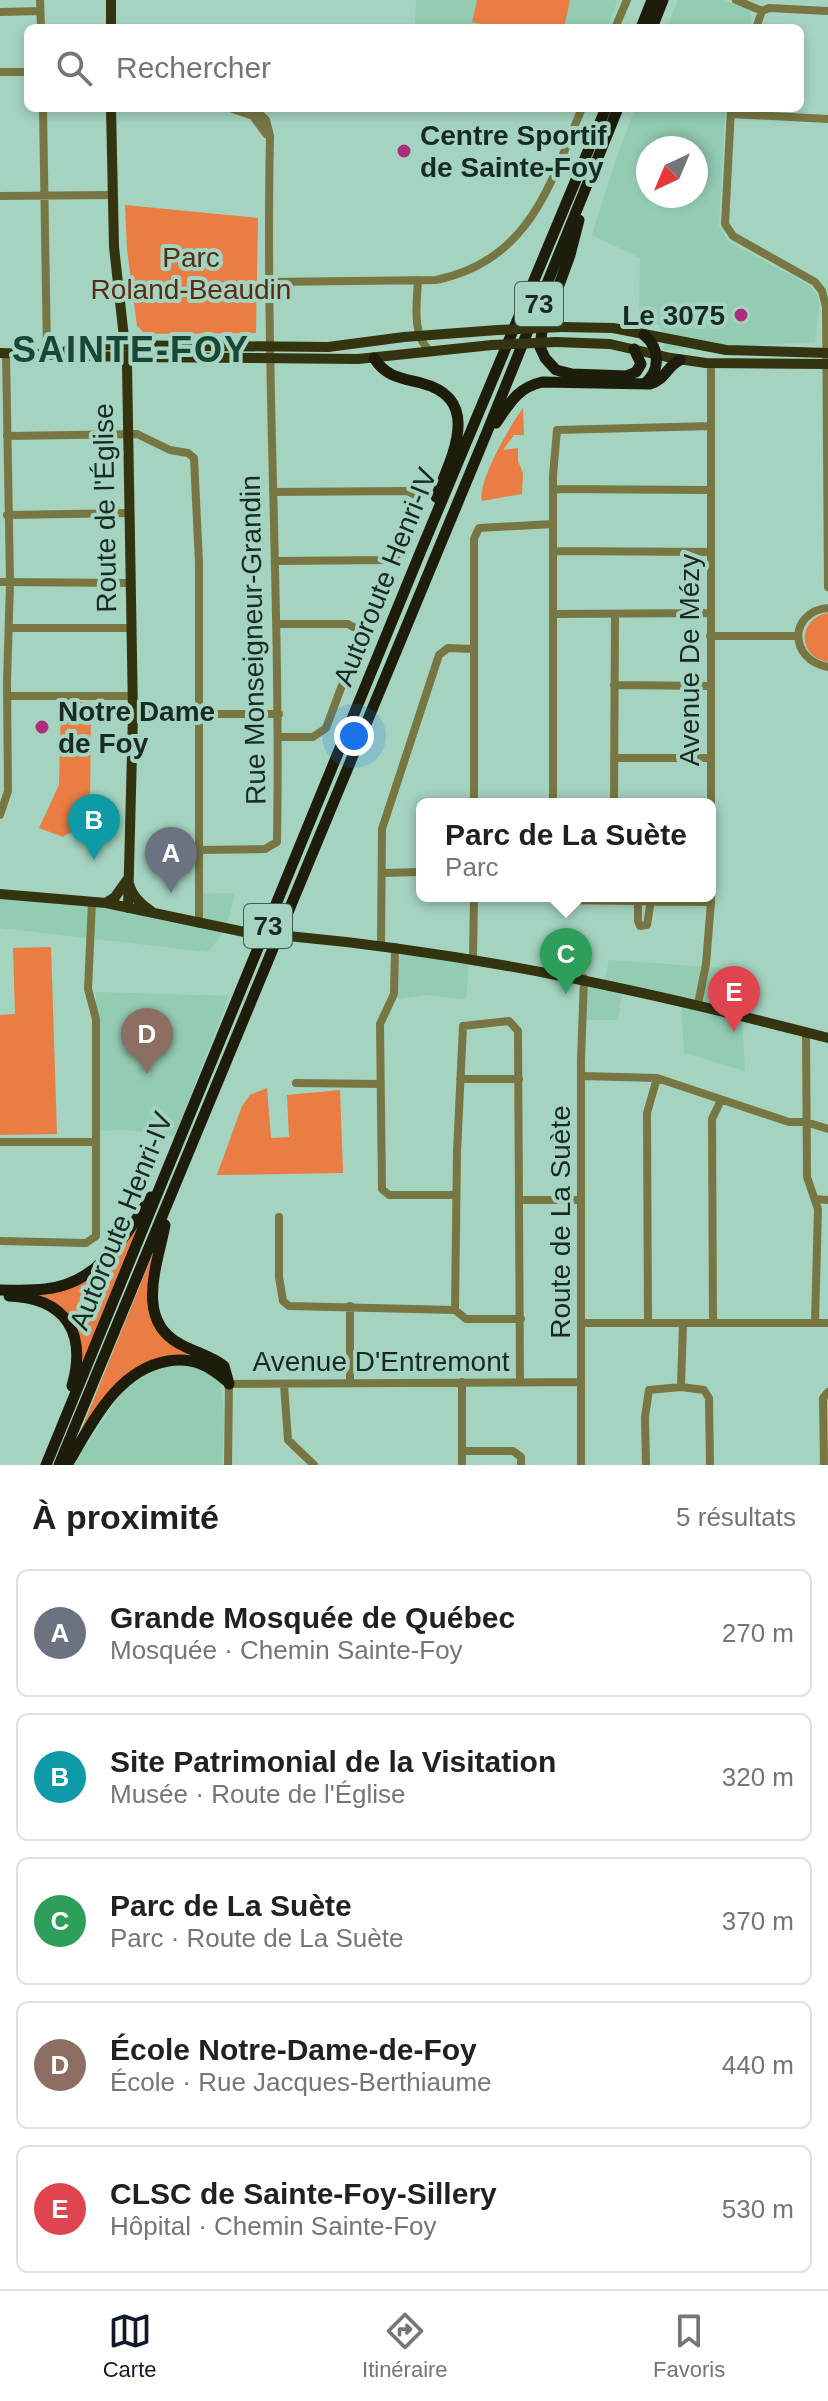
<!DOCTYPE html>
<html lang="fr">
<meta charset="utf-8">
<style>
body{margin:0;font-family:Arial,sans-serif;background:#f2f2f2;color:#202124}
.compass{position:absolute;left:636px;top:136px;width:72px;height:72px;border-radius:50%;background:#fff;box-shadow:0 4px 12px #0003;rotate:224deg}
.you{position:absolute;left:354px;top:736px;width:28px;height:28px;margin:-20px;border:6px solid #fff;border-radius:50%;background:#1a73e8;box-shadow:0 0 0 12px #1a73e833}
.badge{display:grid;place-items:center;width:52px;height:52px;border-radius:50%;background:#111827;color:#fff;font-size:26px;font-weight:700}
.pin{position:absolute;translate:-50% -66px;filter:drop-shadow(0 2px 4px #0008)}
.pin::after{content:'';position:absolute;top:42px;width:28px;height:24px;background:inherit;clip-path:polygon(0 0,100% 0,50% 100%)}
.popup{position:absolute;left:416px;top:798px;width:300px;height:104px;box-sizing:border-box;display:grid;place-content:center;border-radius:12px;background:#fff;filter:drop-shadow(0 2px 6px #0005);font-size:26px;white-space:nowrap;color:#757577}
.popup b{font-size:30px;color:#202124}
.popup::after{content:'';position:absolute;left:50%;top:100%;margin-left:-16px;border:16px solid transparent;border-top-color:#fff}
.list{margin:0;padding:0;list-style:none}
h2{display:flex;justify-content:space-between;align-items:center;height:104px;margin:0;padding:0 32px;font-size:34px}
h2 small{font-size:26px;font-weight:400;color:#757577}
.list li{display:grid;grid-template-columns:52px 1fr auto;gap:24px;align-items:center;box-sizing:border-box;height:128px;margin:0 16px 16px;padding:0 16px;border:2px solid #e0e0e0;border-radius:12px}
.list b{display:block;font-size:30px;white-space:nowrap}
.list p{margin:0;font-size:26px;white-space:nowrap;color:#757577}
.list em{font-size:26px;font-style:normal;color:#757577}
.icon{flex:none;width:44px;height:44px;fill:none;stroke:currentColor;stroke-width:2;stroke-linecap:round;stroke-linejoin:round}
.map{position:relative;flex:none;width:828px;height:1465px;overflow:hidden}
.search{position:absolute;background:#fff;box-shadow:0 4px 12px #0003;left:24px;right:24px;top:24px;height:88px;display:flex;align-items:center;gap:20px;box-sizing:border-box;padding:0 28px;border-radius:12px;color:#757577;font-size:30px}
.sheet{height:824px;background:#fff}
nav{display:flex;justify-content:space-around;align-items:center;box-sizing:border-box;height:112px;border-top:2px solid #e0e0e0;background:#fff;font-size:22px;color:#757577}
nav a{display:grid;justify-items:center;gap:4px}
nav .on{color:#111827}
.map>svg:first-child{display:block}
.built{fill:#93cbb3;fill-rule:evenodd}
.green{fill:#e97d43}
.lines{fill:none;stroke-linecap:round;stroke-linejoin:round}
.minor{stroke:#787744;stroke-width:8}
.major{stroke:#353410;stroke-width:10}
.highway{stroke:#1e1d0b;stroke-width:11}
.major-bridge{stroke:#353410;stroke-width:10}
.poi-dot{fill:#ac2d7c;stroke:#a4d3bf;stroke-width:3}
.labels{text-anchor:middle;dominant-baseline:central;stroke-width:8;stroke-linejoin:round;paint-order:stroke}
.shield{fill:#a4d3bf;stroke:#425d52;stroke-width:2}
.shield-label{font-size:26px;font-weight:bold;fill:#182a23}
.poi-label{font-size:28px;font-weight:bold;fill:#182a23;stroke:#a4d3bf;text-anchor:start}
.park-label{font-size:28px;fill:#592c14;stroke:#a4d3bf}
.street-label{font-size:28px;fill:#182a23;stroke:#a4d3bf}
.district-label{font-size:36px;font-weight:bold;letter-spacing:2px;fill:#194636;stroke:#a4d3bf}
</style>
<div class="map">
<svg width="828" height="1465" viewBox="0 0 828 1465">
<rect width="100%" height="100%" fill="#a4d3bf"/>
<path class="built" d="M 416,0 L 618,0 L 607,28 L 429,28 L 415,25 Z
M 678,0 L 724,0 L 750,11 L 752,22 L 750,28 L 667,28 Z
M 635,108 L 725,108 L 719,226 L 728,241 L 810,286 L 817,295 L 819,305 L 815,342 L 663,350 L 664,337 L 660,326 L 652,321 L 639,320 L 640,258 L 592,235 L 614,165 ZM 648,148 L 696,148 L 696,196 L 648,196 Z
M 235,893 L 226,929 L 208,952 L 0,928 L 0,894 L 106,903 L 198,924 L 199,894 Z
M 402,954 L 469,963 L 466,999 L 425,995 L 398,999 L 399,956 Z
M 609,960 L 739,969 L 745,1071 L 684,1053 L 681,1000 L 623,988 L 618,1020 L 583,1020 L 584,978 L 604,983 Z
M 96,992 L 229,996 L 175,1136 L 125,1130 L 95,1131 Z
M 169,1364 L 193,1365 L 221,1380 L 224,1418 L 222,1465 L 73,1465 L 125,1388 L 152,1371 Z"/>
<path class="green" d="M 477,0 L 570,0 L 564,28 L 502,28 L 472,22 Z
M 125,205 L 258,218 L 256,333 L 145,334 L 137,326 L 127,249 Z
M 523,408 L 524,435 L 514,435 L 503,450 L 518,448 L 518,461 L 523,473 L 522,494 L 482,501 C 477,482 511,424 523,408 Z
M 828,613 L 828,662 C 797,657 797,618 828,613 Z
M 61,702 L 91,702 L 90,808 L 82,831 L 67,834 L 63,837 L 39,828 L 59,785 Z
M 51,947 L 57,1134 L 0,1135 L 0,1015 L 15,1014 L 13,948 Z
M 267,1088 L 271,1138 L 289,1137 L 287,1095 L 340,1090 L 343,1173 L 217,1175 L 242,1106 L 250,1095 Z
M 141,1223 L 82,1366 L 77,1331 L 35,1296 L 63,1288 Z
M 156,1246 L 151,1273 L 160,1334 L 176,1347 L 212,1363 L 146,1363 L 78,1438 Z"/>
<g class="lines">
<path class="minor" d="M 40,0 L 41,28
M 736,0 L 762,11 L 769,8 L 828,11
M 0,12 L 40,11
M 615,28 L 627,0
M 756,28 L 762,11
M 0,72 L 28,72
M 43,108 L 47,353
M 230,108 L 253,116 L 266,134
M 731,108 L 725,224 L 733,236 L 815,282 L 822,291 L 826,307 L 828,587
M 731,114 L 828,119
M 0,196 L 112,195
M 418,280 C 417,303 411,336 431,352
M 268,282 L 436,280 C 529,261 550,185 582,108
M 7,436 L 137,434 L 170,450 L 188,453 L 194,458 L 199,563 L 199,924
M 553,489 L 711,490
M 274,492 L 407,491 L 417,496 L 419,510 L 402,552 L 388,560 L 276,561
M 7,515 L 129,513
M 555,551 L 711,552
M 0,582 L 130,583
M 828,608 C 788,612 789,660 828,667
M 553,614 L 710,613
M 277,624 L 348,624 L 362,632 L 326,728 L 313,737 L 279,737
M 9,628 L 131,628
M 710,636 L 798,636
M 614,685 L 711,686
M 7,696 L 132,696
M 133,714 L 279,714
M 615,758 L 711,758
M 474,804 L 474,539 L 479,528 L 553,524
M 553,804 L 553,475 L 557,430 L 711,426
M 614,804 L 615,614
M 0,815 L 8,791 L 7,682 L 10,582 L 6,353
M 199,850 L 265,849 L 277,842 C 281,607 265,372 270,136 L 266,120 L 254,108
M 382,873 L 422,872
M 554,896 L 559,900 L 711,902
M 638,900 L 638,921 L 640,926 L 647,925 L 651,900
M 381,945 L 382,829 L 439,655 L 448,648 L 473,649
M 395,947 L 394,994 L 380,1024 L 382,1189 L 389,1195 L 456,1195
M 473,958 L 474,896
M 698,1004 L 706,964 L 711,902 L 711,363
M 806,1032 L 807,1177 L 818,1209 L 815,1323
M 582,1076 L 657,1078 L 789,1122 L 806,1122 L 828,1129
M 460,1079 L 519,1079
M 296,1083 L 380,1084
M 0,1142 L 95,1142
M 815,1199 L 828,1200
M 521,1200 L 581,1200
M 279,1217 L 279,1277 L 283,1301 L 289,1306 L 455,1310 L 466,1319 L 521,1319
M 0,1241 L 86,1243 L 96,1236 L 96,1019 L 88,989 L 92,902
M 350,1306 L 350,1383
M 455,1310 L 457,1152 L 463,1026 L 509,1021 L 518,1031 L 520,1382
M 648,1322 L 647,1113 L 657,1078
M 582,1323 L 828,1323
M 713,1323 L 712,1119 L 721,1100
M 284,1384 L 288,1440 L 314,1465
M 681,1387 L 683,1323
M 462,1451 L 513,1451 L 521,1457 L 521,1465
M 228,1465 L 229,1384 L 581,1382
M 462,1465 L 462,1382
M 581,1465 L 581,1060 L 584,978
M 646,1465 L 645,1417 L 649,1390 L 681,1387 L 704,1390 L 709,1398 L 710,1465
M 824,1465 L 823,1398 L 828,1392"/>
<path class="major" d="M 111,0 L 111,28
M 111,108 L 114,247 L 127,365 L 133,714 L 128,908
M 562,327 L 613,328 L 726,350 L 828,353
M 556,342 L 610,344 L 671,358 L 706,363 L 828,364
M 67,350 L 93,345 L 328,347 L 404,337 L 498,330
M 0,353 L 126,357 L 358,359 L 492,345
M 129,884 C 132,896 142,905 151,911
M 0,894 L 106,903 L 254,934
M 106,903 L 115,897 L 127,880
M 288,936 C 474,953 647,991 828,1038"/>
<path class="highway" d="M 641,28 L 652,0
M 652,28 L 663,0
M 579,220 L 570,255 L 542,331 L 540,347 L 545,358 L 556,370 L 572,374 L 626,376 L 636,372 L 641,364 L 634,349
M 644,335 C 660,348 661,371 644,384
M 374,358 C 386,377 401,378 421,383 C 484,399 451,458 436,497
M 496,423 C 510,403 517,388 542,382 L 650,384 C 665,380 667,366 680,360
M 165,1225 C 158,1263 134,1320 180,1344 C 194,1352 211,1356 224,1366 L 229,1384
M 0,1290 C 15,1290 30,1291 45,1289 C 98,1284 124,1238 151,1197
M 9,1296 C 66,1298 87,1333 72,1386
M 46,1465 L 420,553 L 606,108
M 59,1465 L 487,432 L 618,108
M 67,1465 C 92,1424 116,1370 168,1361 C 194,1357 210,1366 229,1383"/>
<path class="major-bridge" d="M 498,330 L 562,327
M 492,345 L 556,342"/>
</g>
<g class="poi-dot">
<circle cx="404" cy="151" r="8"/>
<circle cx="741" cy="315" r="8"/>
<circle cx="42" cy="727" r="8"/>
</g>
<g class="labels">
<g class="shield">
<rect x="515" y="282" width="48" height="44" rx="6"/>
<rect x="244" y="904" width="48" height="44" rx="6"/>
</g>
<g class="shield-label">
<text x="539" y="304">73</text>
<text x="268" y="926">73</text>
</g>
<g class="poi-label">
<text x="420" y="135">Centre Sportif<tspan x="420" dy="32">de Sainte-Foy</tspan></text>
<text x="725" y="315" text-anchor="end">Le 3075</text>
<text x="58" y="711">Notre Dame<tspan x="58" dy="32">de Foy</tspan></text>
</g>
<g class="park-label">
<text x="191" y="257">Parc<tspan x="191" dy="32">Roland-Beaudin</tspan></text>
</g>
<g class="street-label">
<text transform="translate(105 508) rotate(-91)">Route de l'Église</text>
<text transform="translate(385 577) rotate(-68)">Autoroute Henri-IV</text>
<text transform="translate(253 640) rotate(-91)">Rue Monseigneur-Grandin</text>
<text transform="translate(689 660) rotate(-90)">Avenue De Mézy</text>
<text transform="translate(121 1221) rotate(-68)">Autoroute Henri-IV</text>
<text transform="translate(560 1222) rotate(-90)">Route de La Suète</text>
<text x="381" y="1361">Avenue D'Entremont</text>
</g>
<g class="district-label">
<text x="131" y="349">SAINTE-FOY</text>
</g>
</g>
</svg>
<svg class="compass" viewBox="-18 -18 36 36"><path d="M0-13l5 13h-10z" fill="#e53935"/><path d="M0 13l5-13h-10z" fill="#757577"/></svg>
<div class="you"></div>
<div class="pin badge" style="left:171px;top:893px;background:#6b7280">A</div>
<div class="pin badge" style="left:94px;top:860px;background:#0f9aa8">B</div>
<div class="pin badge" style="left:566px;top:994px;background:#2e9e5b">C</div>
<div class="popup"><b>Parc de La Suète</b>Parc</div>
<div class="pin badge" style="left:147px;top:1074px;background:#8d6e63">D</div>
<div class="pin badge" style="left:734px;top:1032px;background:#e0444e">E</div>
<div class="search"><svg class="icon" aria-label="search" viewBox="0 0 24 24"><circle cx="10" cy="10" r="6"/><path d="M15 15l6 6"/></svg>Rechercher</div>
</div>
<section class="sheet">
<h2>À proximité<small>5 résultats</small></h2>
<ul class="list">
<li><span class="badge" style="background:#6b7280">A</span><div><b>Grande Mosquée de Québec</b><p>Mosquée · Chemin Sainte-Foy</p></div><em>270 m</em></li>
<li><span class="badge" style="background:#0f9aa8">B</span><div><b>Site Patrimonial de la Visitation</b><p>Musée · Route de l'Église</p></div><em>320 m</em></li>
<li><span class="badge" style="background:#2e9e5b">C</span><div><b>Parc de La Suète</b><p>Parc · Route de La Suète</p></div><em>370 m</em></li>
<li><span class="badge" style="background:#8d6e63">D</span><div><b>École Notre-Dame-de-Foy</b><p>École · Rue Jacques-Berthiaume</p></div><em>440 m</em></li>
<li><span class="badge" style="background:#e0444e">E</span><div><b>CLSC de Sainte-Foy-Sillery</b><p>Hôpital · Chemin Sainte-Foy</p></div><em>530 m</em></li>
</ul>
</section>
<nav>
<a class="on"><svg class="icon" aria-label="map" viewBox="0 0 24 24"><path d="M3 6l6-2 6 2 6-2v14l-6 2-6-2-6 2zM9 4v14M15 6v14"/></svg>Carte</a>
<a><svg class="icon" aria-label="directions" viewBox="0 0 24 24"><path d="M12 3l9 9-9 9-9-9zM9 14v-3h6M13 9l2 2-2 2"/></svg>Itinéraire</a>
<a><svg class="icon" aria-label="saved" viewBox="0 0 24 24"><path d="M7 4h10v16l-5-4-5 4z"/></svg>Favoris</a>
</nav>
